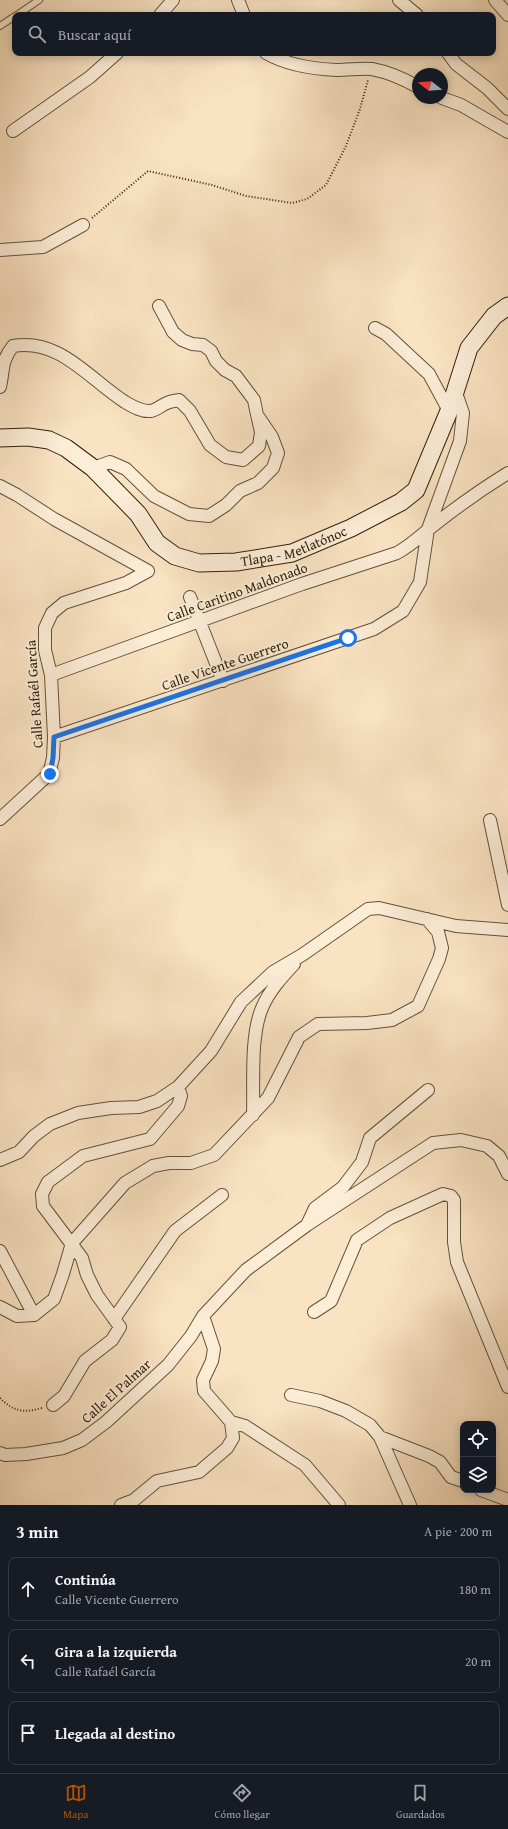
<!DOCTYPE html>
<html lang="es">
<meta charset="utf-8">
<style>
body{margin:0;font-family:"Gentium Book Plus",serif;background:#242831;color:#f1f3f6}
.controls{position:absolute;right:12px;bottom:12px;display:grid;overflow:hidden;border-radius:8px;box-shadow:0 2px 10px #0003}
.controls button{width:36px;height:36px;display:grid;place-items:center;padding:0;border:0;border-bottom:1px solid #363941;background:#171b24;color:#f1f3f6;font:20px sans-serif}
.compass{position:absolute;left:412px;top:68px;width:36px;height:36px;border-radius:50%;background:#171b24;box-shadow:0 2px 10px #0003;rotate:287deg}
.stop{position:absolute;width:12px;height:12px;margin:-9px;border:3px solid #1a73e8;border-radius:50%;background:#fff}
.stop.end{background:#1a73e8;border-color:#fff;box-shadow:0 1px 4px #0008}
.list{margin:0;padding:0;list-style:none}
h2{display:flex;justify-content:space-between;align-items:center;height:52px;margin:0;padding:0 16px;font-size:17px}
h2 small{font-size:13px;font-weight:400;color:#9ea1a6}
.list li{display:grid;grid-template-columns:26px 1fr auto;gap:12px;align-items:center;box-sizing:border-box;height:64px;margin:0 8px 8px;padding:0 8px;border:1px solid #363941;border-radius:8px}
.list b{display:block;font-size:15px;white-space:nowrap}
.list p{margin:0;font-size:13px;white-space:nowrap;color:#9ea1a6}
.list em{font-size:13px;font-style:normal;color:#9ea1a6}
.icon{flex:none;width:22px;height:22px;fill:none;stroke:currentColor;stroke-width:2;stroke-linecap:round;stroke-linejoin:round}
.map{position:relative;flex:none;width:508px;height:1505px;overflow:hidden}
.search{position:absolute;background:#171b24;box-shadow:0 2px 10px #0003;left:12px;right:12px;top:12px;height:44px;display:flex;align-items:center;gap:10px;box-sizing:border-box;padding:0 14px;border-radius:8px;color:#9ea1a6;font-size:15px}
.sheet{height:268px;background:#171b24}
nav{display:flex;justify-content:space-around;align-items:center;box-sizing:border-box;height:56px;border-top:1px solid #363941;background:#171b24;font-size:11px;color:#9ea1a6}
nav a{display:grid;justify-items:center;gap:2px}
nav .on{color:#b45309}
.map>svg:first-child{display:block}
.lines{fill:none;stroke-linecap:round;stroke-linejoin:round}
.lane-casing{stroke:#63523a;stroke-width:8}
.street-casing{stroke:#63523a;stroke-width:14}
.secondary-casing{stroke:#31210d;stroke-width:19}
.path{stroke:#31210d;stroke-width:2;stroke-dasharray:1 2;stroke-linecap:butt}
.lane{stroke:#fcedd7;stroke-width:6}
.street{stroke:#fcedd7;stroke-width:12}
.secondary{stroke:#fcedd7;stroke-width:17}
.route{stroke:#1a73e8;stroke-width:5}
.labels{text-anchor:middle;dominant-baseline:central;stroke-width:4;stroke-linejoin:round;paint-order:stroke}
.street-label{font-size:14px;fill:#31210d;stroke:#fcedd7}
</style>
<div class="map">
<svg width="508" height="1505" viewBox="0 0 508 1505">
<rect width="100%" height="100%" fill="#fae3c2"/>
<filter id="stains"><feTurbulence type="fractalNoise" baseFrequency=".005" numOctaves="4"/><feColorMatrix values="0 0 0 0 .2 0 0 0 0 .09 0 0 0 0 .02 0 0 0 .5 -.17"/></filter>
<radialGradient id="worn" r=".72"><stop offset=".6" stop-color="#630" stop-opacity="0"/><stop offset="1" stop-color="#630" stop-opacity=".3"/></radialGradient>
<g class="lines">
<g class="lane-casing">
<path id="lane" d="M 17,15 L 39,0
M 0,26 L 15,16"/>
</g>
<g class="street-casing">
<path id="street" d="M 238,0 L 244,15
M 399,0 L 417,15
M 495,0 L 508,15
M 160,15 L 173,0
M 266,53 C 287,65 313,69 337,70 C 349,70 361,68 372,69 C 388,72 404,79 418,87
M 448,53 L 456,64 L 487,88 L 508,109
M 442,98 L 461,105 L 508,132
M 13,131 L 90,77 L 117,53
M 0,250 L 43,247 L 83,225
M 375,328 L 386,334 L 429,374 L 449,411
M 0,387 C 4,369 1,361 13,346 C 60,338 89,379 125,402 C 132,406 141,412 151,411 C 156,410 162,405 167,403 C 171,401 175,401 179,400 L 190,411 L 210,445 L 226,457 L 243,460 L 259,446 L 261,432 L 258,419
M 93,468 L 110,462 L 126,469 L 154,496 L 189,514 L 209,516 L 226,505 L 240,491 L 258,483 L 273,468 L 278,453 L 272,437 L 257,415 L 254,400 L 236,376 L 225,370 L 216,361 L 211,351 L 203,345 L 192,344 L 182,340 L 173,332 L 159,306
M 0,486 L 17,495 L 54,519 L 148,571
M 190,597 L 223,681
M 51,675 L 302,584 L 397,553 C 413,544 420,536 434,525 C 458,506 482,489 508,473
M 54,737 L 374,629 L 403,611 L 420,582 L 428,529 L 460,441 L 463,413 L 455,390
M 0,819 L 49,774 L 53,758 L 54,737 L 51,675 L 45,650 L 45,628 L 52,613 L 64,603 L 126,583 L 148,571
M 490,820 L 508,905
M 253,1115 C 254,1084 250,1036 262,1008 C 269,991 282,977 294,964
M 0,1160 L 19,1152 L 34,1136 L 50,1124 L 78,1113 L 111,1108 L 139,1107 L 157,1101 L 178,1087 L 211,1051 L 241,1002 L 273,972 L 302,955 L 368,909 L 379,908 L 456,926 L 508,930
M 307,1225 L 315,1208 L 343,1187 L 362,1162 L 370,1138 L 428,1090
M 0,1251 L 34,1315
M 0,1307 L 17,1316 L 34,1315 L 54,1299 L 63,1274 L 72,1243 L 125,1183 L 153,1166 L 169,1163 L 191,1163 L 214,1155 L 268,1098 L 299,1037 L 318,1024 L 367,1023 L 392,1020 L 418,1006 L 439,959 L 442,948 L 438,932 L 427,919
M 314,1312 L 331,1301 L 357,1240 L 390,1218 L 443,1194 L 451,1196 L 454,1200 L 454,1242 L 457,1262 L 508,1387
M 114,1319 L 175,1231 L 222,1195
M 291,1395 L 320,1401 L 346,1411 L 370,1425 L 380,1437 L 410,1505
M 53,1405 L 64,1396 L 85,1361 L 112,1340 L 120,1327 L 97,1295 L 87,1275 L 82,1258 L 43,1206 L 42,1194 L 48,1182 L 83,1156 L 150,1139 L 178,1106 L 181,1096 L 178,1087
M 231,1422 L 245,1426 L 305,1465 L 339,1505
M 380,1437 L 429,1456 L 440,1462 L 451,1477 L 463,1481
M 0,1453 L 5,1455 L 26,1454 L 63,1448 L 82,1440 L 106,1422 L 168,1365 L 191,1336 L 203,1316 L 246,1270 L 307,1225 L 433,1143 L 461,1140 L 487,1146 L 499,1156 L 508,1174
M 481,1490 L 508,1500
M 121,1505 L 134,1500 L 157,1481 L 199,1472 L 227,1448 L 233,1438 L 231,1422 L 204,1391 L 203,1380 L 212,1361 L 214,1349 L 203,1316"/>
</g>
<g class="secondary-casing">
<g id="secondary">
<path id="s1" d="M 0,438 L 28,437 L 49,440 L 66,448 L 93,468 L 138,514 L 157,543 L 175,556 L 199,563 L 236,562 L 292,553 L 351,528 L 401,502 L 416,490 L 449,411 L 469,348 L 494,316 L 508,306"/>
</g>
</g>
<path class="path" d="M 92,218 L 148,171 L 212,185 L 246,196 L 292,203 L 307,199 L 326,185 L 346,146 L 360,109 L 368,80
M 0,1398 C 14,1412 24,1413 42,1408"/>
<use href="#lane" class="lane"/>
<use href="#street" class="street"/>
<use href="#secondary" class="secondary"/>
</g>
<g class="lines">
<path class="route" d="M 50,774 L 53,758 L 54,737 L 348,638"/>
</g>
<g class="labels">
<g class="street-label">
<text stroke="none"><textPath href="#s1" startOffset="345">Tlapa - Metlatónoc</textPath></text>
<text transform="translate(237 592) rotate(-20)">Calle Caritino Maldonado</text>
<text transform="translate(225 664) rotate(-19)">Calle Vicente Guerrero</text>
<text transform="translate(34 694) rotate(-94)">Calle Rafaél García</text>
<text transform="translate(116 1391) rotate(-42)">Calle El Palmar</text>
</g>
</g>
<rect width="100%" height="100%" filter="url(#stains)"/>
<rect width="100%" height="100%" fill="url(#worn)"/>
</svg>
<div class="controls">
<button><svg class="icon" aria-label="locate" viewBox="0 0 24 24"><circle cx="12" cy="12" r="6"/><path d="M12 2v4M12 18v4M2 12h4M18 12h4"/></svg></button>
<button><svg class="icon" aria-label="layers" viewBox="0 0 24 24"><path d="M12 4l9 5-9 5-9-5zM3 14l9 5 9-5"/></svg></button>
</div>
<svg class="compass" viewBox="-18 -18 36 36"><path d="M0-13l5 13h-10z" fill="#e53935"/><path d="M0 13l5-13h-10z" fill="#9ea1a6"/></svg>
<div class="stop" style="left:348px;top:638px"></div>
<div class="stop end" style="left:50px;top:774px"></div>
<div class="search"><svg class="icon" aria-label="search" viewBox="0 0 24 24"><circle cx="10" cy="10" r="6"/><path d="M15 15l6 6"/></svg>Buscar aquí</div>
</div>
<section class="sheet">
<h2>3 min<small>A pie · 200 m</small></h2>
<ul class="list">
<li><svg class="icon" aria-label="ahead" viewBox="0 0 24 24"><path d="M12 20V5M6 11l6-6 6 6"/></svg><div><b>Continúa</b><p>Calle Vicente Guerrero</p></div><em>180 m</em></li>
<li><svg class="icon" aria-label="left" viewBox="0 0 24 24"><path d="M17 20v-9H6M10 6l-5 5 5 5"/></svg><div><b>Gira a la izquierda</b><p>Calle Rafaél García</p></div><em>20 m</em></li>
<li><svg class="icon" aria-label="arrive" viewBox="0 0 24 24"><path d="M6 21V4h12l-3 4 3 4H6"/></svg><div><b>Llegada al destino</b></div></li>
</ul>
</section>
<nav>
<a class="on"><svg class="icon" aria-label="map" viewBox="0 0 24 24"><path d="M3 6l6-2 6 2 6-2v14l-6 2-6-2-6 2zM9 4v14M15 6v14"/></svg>Mapa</a>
<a><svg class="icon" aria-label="directions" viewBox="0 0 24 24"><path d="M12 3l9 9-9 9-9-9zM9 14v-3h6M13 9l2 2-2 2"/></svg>Cómo llegar</a>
<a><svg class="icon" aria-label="saved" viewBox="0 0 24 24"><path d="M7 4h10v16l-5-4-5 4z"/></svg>Guardados</a>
</nav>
